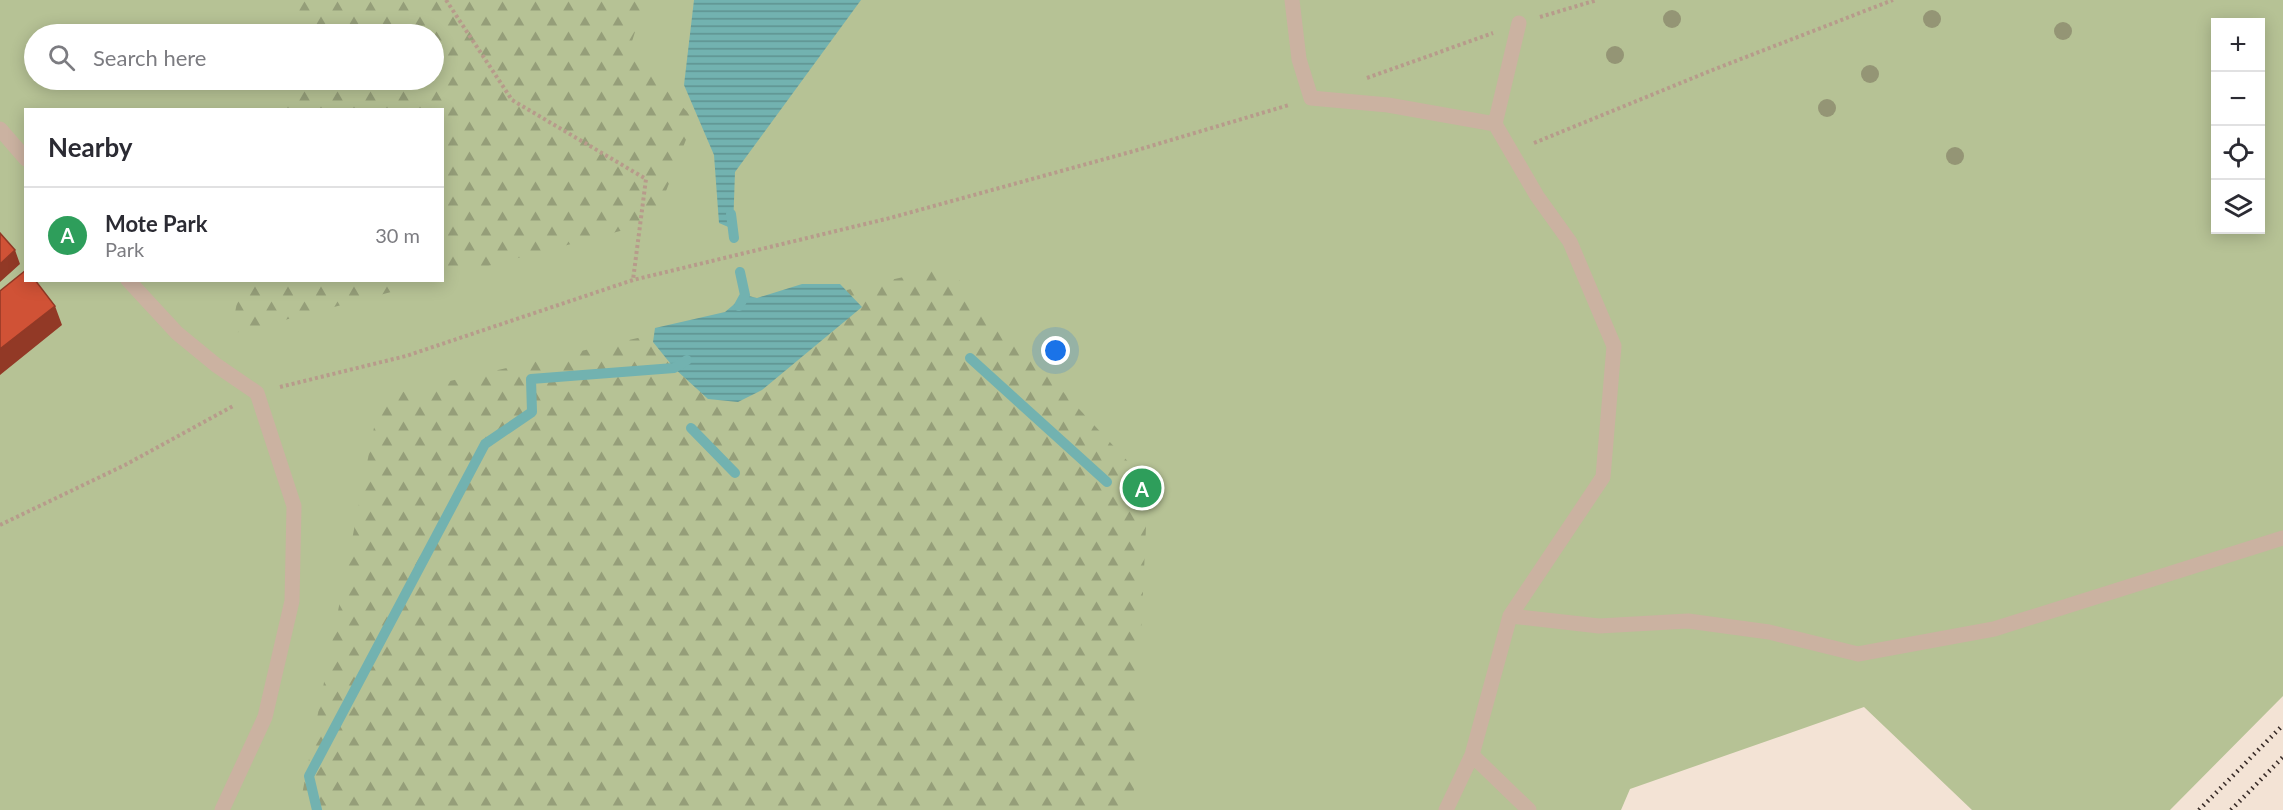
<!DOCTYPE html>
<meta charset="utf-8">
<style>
body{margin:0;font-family:Lato,sans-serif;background:#f2f2f3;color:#2b2b33}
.controls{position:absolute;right:18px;top:18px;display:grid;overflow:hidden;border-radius:0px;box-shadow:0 3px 15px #0003}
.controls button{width:54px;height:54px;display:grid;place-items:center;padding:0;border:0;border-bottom:2px solid #e1e1e2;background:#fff;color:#2b2b33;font:30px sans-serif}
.you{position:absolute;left:1056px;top:351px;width:21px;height:21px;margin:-15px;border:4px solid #fff;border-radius:50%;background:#1a73e8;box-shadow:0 0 0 9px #1a73e833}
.badge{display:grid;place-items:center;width:39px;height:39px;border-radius:50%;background:#2563eb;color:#fff;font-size:20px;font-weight:700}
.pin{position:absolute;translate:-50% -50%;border:3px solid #fff;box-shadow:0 2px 6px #0006}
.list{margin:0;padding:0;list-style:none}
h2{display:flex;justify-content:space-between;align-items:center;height:78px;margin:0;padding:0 24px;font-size:26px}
h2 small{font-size:20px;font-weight:400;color:#7c7c81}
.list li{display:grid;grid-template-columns:39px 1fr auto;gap:18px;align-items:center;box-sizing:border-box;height:96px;padding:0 24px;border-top:2px solid #e1e1e2}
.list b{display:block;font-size:22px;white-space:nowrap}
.list p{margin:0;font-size:20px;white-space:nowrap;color:#7c7c81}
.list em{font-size:20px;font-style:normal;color:#7c7c81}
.icon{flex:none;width:33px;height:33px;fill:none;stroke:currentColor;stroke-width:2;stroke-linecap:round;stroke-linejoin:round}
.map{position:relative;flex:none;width:2283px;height:810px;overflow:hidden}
.search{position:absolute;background:#fff;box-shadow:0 3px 15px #0003;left:24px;top:24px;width:420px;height:66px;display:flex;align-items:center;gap:15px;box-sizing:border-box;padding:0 21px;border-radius:33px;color:#7c7c81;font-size:22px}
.panel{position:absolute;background:#fff;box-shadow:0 3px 15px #0003;left:24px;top:108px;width:420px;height:174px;border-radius:0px}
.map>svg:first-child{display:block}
.green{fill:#b6c295;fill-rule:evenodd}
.forest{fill:url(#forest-firs)}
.water{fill:url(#water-rules)}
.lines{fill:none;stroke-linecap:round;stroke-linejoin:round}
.stream{stroke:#72b2b0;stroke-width:10}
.path{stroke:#b79b8b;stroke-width:4;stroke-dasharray:3 3;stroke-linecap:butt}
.minor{stroke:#cbb2a1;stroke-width:15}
.rail{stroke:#352824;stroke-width:4.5;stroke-dasharray:1.5 4.5;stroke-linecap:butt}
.tree{fill:#949575}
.shaded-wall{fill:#923926}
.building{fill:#d05236;stroke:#923926;stroke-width:1.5}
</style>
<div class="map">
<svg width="2283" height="810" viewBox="0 0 2283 810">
<defs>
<pattern id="forest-firs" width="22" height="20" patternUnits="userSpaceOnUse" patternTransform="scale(1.5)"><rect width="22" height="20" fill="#b6c295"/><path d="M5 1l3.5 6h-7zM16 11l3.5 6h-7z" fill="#959e79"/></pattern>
<pattern id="water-rules" width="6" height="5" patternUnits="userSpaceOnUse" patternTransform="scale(1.5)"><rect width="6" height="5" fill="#72b2b0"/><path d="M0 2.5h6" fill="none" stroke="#5e918f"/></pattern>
</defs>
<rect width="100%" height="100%" fill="#f3e3d5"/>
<path class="green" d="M 0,0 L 2283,0 L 2283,696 L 2170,810 L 1972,810 L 1864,707 L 1630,789 L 1621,810 L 0,810 ZM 2216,22 L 2260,22 L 2260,230 L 2216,230 ZM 34,34 L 434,34 L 434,80 L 34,80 ZM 26,110 L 442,110 L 442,280 L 26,280 Z"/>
<path class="forest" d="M 298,0 L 645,0 L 629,51 L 694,119 L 654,222 L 443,278 L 442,110 L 276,109 L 282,80 L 434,80 L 434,34 L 291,34 Z
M 947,267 L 1148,483 L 1133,810 L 299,810 L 380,397 Z
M 241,281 L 241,280 L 433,281 L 231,334 Z"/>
<path class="water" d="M 694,0 L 861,0 L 735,172 L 733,229 L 719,223 L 714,155 L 684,85 Z
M 802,284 L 840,284 L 862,307 L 762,390 L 738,402 L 708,399 L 674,368 L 653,342 L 655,328 L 725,312 L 745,295 L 757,298 Z"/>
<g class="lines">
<path class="stream" d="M 731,214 L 734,238
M 739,306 L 745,295 L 740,272
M 970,358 L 1107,482
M 691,428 L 735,473
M 317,810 L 309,776 L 485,444 L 532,412 L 531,379 L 674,368 L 687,360"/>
<path class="path" d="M 446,0 L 512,100 L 646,179 L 633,280
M 1540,17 L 1597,0
M 1367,78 L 1493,33
M 1534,143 L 1710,71 L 1893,0
M 280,387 L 406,356 L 633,280 L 890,218 L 1134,151 L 1289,105
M 0,525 L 125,465 L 235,405"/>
<path class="minor" d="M 1292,0 L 1299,59 L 1311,98 L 1388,105 L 1495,124 L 1537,196 L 1570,242 L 1614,346 L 1603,477 L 1510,616 L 1472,755 L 1446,810
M 1495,124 L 1519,23
M 0,129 L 26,159
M 128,280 L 177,333 L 216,365 L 257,393 L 294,506 L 292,601 L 265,717 L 222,810
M 1510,616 L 1599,626 L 1688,621 L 1769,632 L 1858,654 L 1994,629 L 2283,538
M 1472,755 L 1529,810"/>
<path class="rail" d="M 2199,810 L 2283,725
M 2231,810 L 2283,757"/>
</g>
<g class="tree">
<circle cx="1672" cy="19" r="9"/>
<circle cx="1932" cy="19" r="9"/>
<circle cx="2063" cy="31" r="9"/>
<circle cx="1615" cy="55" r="9"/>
<circle cx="1870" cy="74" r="9"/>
<circle cx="1827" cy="108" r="9"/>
<circle cx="1955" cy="156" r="9"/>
</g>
<path class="shaded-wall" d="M 15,250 L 20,264 L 0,282 L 0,264 Z
M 55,306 L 62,325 L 0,375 L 0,349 Z"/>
<path class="building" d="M 0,233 L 15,250 L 0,264 Z
M 26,270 L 26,280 L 35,280 L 55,306 L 0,349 L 0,291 Z"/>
</svg>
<div class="controls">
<button>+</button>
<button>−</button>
<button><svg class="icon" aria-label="locate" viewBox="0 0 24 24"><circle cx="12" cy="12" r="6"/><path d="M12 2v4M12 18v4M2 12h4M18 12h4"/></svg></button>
<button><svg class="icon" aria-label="layers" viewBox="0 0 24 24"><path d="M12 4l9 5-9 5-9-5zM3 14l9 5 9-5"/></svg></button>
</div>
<div class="you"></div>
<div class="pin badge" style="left:1142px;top:488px;background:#2e9e5b">A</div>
<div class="search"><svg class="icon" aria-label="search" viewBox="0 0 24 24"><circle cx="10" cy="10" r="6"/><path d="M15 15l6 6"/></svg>Search here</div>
<section class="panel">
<h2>Nearby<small></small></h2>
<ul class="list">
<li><span class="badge" style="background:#2e9e5b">A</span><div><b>Mote Park</b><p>Park</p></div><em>30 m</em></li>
</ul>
</section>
</div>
